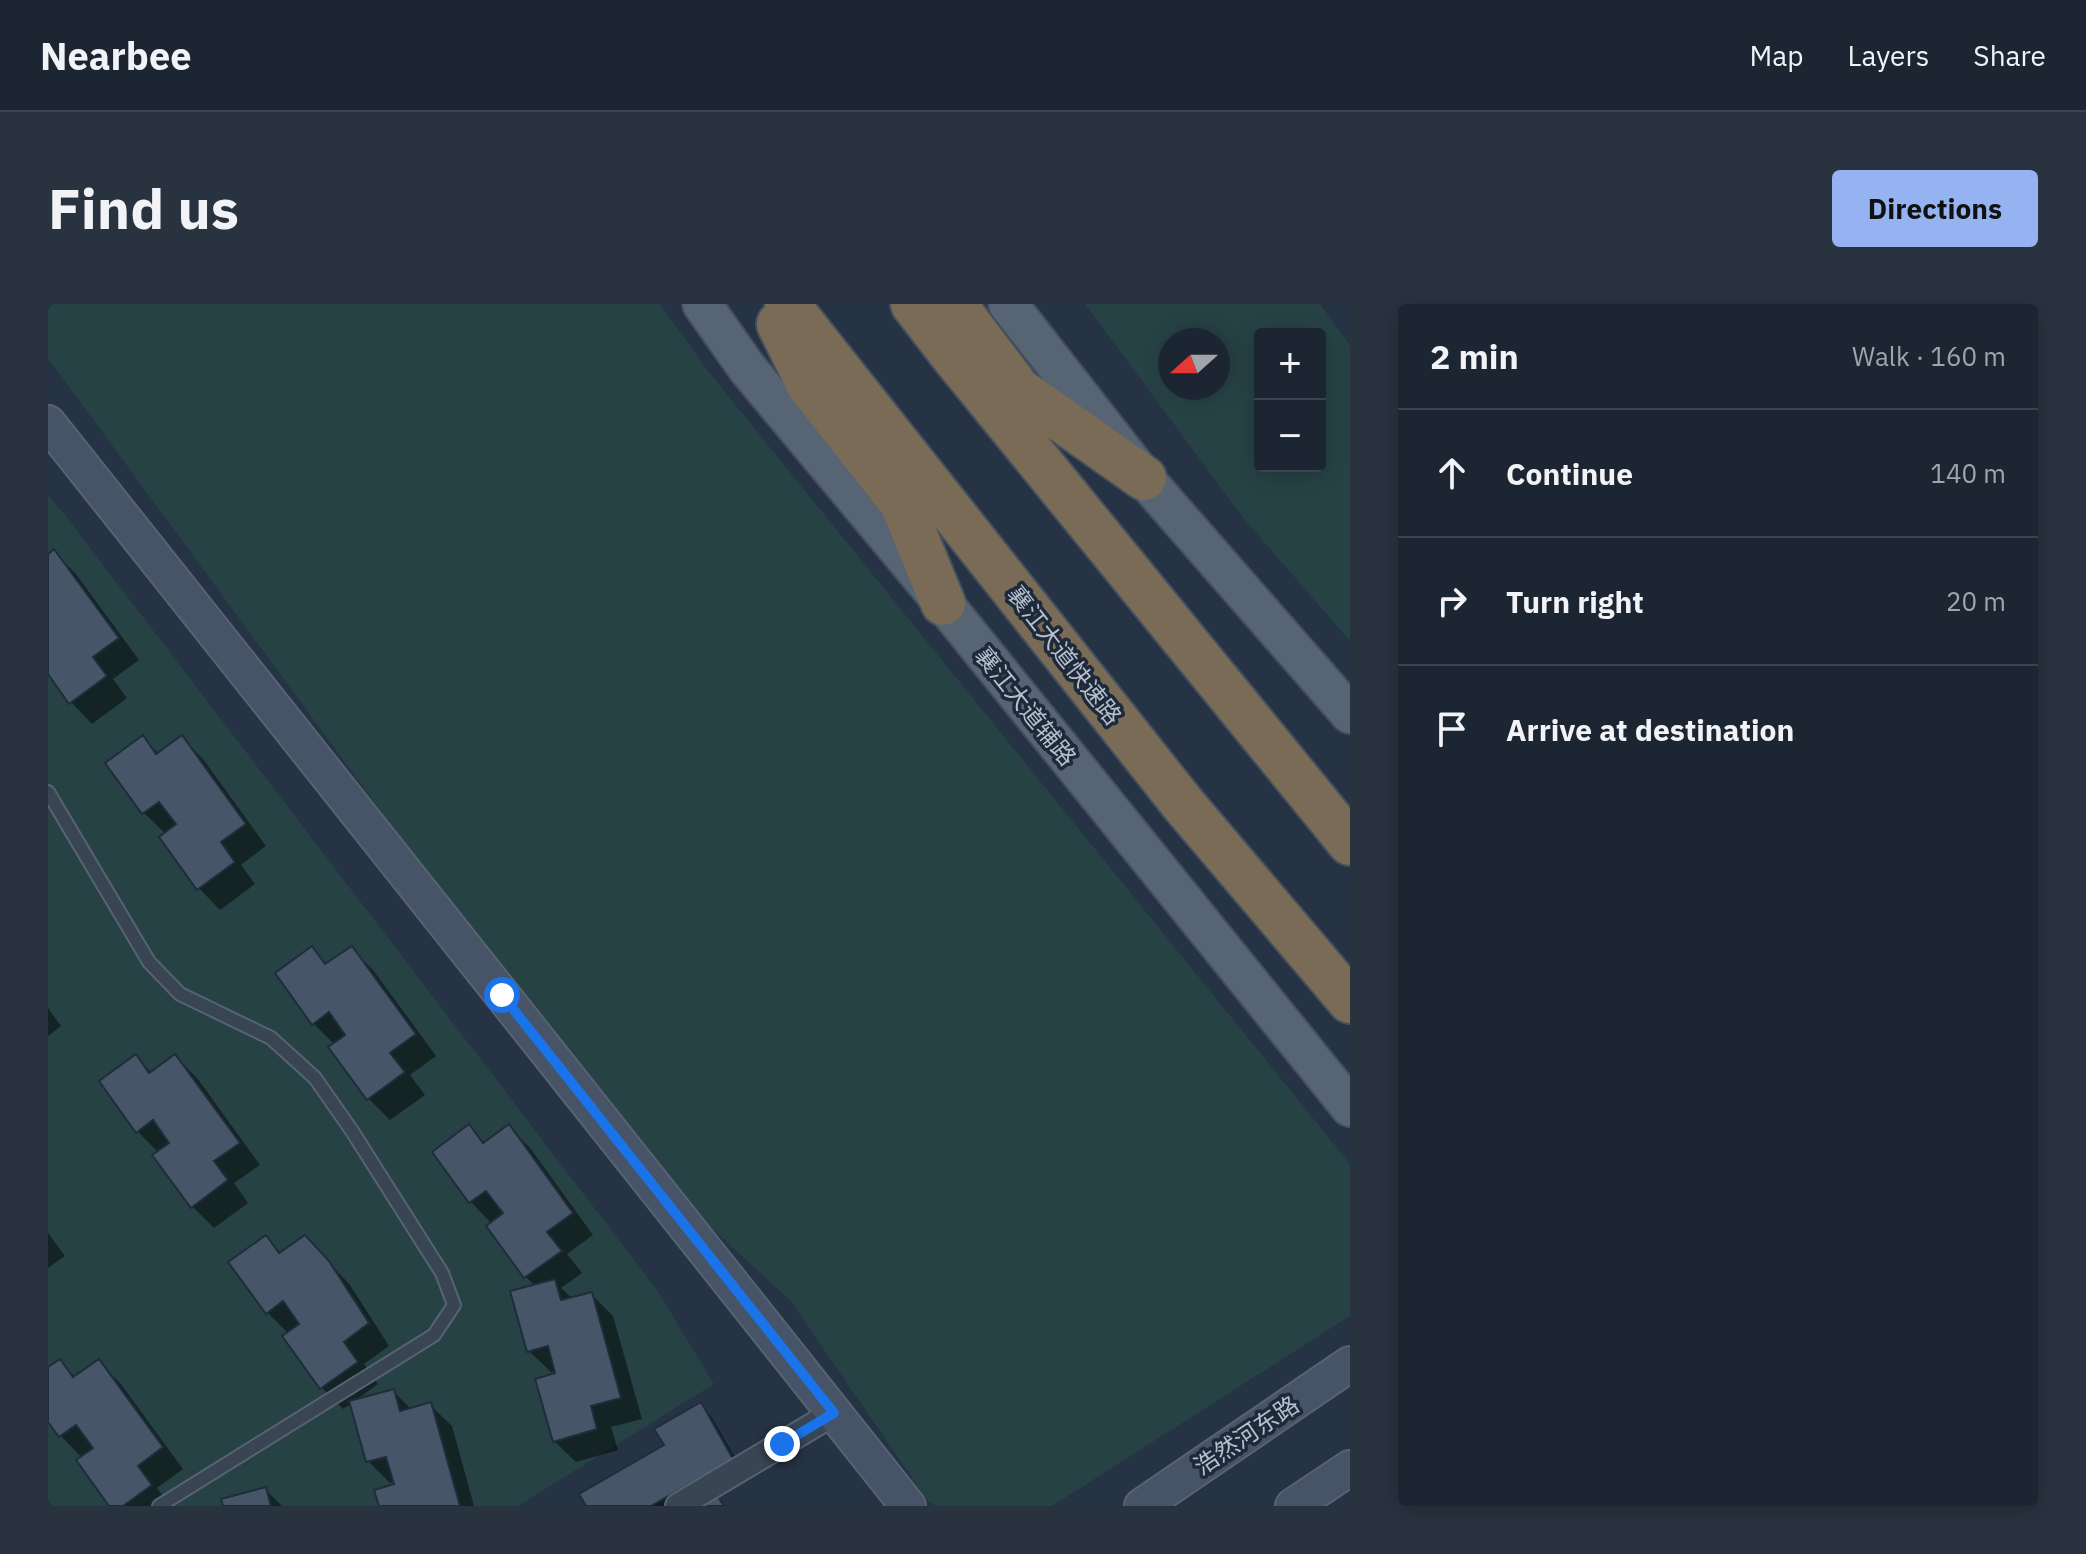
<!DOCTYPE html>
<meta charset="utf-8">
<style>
body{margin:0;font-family:"IBM Plex Sans","Noto Sans SC",sans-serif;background:#29323f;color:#f1f3f6}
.controls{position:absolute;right:24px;top:24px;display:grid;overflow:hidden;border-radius:8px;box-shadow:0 4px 20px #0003}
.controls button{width:72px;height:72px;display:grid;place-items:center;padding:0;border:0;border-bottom:2px solid #3a434e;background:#1c2633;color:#f1f3f6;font:40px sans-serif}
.compass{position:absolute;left:1110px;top:24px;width:72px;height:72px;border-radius:50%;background:#1c2633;box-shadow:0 4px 20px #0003;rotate:249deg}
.stop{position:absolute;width:24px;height:24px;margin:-18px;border:6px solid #1a73e8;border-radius:50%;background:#fff}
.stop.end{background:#1a73e8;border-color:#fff;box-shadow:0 2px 8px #0008}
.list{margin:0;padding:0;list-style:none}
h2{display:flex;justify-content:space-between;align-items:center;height:104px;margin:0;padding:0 32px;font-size:34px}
h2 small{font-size:26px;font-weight:400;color:#a0a5ac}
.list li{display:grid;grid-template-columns:52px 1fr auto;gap:24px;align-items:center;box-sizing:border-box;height:128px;padding:0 32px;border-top:2px solid #3a434e}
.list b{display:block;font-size:30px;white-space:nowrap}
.list em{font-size:26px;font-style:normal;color:#a0a5ac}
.icon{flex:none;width:44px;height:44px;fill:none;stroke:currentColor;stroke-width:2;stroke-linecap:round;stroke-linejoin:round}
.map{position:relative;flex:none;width:1302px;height:1202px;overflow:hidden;border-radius:8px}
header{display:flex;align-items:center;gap:48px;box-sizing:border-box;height:112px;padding:0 40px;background:#1c2633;border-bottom:2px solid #3a434e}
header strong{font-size:38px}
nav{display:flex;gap:44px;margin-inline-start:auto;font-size:28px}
.intro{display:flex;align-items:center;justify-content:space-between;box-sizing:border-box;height:192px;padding:0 48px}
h1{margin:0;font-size:56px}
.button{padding:20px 36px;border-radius:8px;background:#95b2f1;color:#111;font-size:28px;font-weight:700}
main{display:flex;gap:48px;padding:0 48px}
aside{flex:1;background:#1c2633;border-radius:8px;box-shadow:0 4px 20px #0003}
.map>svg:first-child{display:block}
.green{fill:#274245;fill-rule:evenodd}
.shadow{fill:#0007}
.building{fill:#465568;stroke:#202c3b;stroke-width:2}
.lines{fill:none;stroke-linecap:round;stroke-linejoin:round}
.lane-casing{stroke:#576371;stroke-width:16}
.street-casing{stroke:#576371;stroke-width:28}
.secondary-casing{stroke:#576371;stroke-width:38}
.primary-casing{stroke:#434e5d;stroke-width:42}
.highway-casing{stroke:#44505e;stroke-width:48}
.lane{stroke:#394553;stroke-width:12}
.street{stroke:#394553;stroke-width:24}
.secondary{stroke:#475367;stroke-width:34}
.primary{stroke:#576473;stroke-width:38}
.highway{stroke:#7a6b56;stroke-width:44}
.route{stroke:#1a73e8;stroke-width:10}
.labels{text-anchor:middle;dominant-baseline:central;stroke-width:7;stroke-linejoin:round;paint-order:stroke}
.street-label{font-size:24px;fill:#b6c0cd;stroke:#1e2a39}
</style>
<header>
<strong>Nearbee</strong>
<nav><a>Map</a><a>Layers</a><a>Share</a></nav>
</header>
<div class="intro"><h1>Find us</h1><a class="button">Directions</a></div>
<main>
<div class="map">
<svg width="1302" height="1202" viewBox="0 0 1302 1202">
<rect width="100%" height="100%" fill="#253344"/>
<path class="green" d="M 0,0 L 612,0 L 660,67 L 1302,860 L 1302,1012 L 1004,1202 L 888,1202 L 880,1197 L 742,996 L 661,922 L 393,589 L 0,54 Z
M 1037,0 L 1272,0 L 1302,41 L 1302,337 L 1197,216 ZM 1272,30 L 1272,162 L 1212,162 L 1212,30 ZM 1170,36 L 1170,84 L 1122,84 L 1122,36 Z
M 0,192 L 17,211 L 609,986 L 666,1080 L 470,1202 L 0,1202 Z"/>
<path class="shadow" d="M 6,248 L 27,269 L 91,356 L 65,375 L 79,394 L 44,420 L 23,398 L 0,367 L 0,252 Z
M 95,434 L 111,450 L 134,434 L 155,455 L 218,542 L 193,561 L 207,580 L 172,606 L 151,584 L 118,530 L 96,509 L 60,459 Z
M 303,644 L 325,666 L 388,752 L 362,771 L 377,791 L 342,816 L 320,794 L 287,741 L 265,719 L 264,645 L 280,661 Z
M 0,704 L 13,722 L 0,732 Z
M 127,752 L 149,774 L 212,861 L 186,879 L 200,899 L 166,924 L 144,902 L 111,849 L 89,827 L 88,753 L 104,769 Z
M 421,823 L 438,840 L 461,823 L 482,844 L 545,931 L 519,950 L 534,969 L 513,984 L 525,995 L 543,990 L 565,1012 L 594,1115 L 563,1123 L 570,1146 L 528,1158 L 506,1137 L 509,1067 L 503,1068 L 481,1047 L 487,982 L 478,973 L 441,922 L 444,920 L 423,898 Z
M 0,929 L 17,952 L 0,964 Z
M 218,934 L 234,950 L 278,955 L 302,981 L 341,1042 L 316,1060 L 330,1080 L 305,1098 L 345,1087 L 364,1106 L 382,1101 L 404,1122 L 426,1202 L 333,1202 L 349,1181 L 347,1177 L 342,1179 L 320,1157 L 304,1099 L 295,1105 L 274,1084 L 237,1032 L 241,1030 L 219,1008 Z
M 12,1057 L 28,1074 L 50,1057 L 72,1079 L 135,1165 L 109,1184 L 123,1202 L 64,1202 L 34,1154 L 13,1132 L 0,1115 L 0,1066 Z
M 652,1100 L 663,1112 L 695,1167 L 633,1202 L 540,1202 L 618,1142 Z
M 217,1185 L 234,1202 L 177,1202 Z"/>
<path class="building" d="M 6,245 L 71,334 L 45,353 L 59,372 L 21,400 L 0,370 L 0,250 Z
M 95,431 L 108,450 L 134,431 L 198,520 L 173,538 L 187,558 L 149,586 L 111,533 L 128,520 L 111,498 L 94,510 L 57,459 Z
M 264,642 L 277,660 L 304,642 L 368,730 L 342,749 L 357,768 L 319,796 L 280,743 L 297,731 L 281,708 L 264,721 L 227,669 Z
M 88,750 L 101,769 L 127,750 L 192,839 L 166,857 L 180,876 L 143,904 L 104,851 L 121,839 L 105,816 L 88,829 L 51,777 Z
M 421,820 L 435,839 L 461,820 L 525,909 L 499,928 L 514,947 L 476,974 L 438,922 L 455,909 L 438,887 L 421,899 L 384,848 Z
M 218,931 L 231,949 L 257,931 L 281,957 L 321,1019 L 296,1038 L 310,1058 L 272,1085 L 234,1032 L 251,1020 L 235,997 L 218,1010 L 180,958 Z
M 507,975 L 513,996 L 544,988 L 573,1094 L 543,1102 L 549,1125 L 505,1138 L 487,1075 L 507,1069 L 500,1042 L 479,1048 L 462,987 Z
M 12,1055 L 25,1073 L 51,1055 L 115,1143 L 90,1162 L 104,1181 L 75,1202 L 61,1202 L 28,1156 L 45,1144 L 28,1121 L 11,1133 L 0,1118 L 0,1063 Z
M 346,1085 L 352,1107 L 383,1098 L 412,1202 L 331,1202 L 326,1186 L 346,1180 L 338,1153 L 318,1158 L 301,1097 Z
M 653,1098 L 685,1155 L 603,1202 L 538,1202 L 531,1190 L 616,1141 L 606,1125 Z
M 218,1183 L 223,1202 L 175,1202 L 173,1195 Z
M 669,1191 L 676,1202 L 650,1202 Z"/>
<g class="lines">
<g class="lane-casing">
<path id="lane" d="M 0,488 L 101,658 L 132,690 L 223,734 L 267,774 L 304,827 L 394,969 L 406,1001 L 386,1031 L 111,1202"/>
</g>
<g class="street-casing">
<path id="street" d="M 630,1202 L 786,1109"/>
</g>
<g class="secondary-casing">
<path id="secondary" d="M 0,119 L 860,1202
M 1094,1202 L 1302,1060
M 1245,1202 L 1302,1164"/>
</g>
<g class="primary-casing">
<path id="primary" d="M 654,0 L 699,64 L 905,311 L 1302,803
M 960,0 L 1096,174 L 1302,410"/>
</g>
<g class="highway-casing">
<path id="highway" d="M 739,0 L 1135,500 L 1302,697
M 865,0 L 906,53 L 1302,539
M 906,0 L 965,78
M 731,20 L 761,81 L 854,199 L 895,299
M 924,62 L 971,86 L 1096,174"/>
</g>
<use href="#lane" class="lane"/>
<use href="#street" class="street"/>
<use href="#secondary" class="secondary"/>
<use href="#primary" class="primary"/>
<use href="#highway" class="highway"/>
</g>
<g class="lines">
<path class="route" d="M 454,691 L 786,1109 L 734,1140"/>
</g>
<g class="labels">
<g class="street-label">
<text transform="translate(1017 351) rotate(52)">襄江大道快速路</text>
<text transform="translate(978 402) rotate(51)">襄江大道辅路</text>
<text transform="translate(1198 1131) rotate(-34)">浩然河东路</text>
</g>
</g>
</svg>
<div class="controls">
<button>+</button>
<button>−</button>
</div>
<svg class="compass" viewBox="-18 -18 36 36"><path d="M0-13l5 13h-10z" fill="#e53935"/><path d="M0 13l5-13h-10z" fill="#a0a5ac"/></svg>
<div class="stop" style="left:454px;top:691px"></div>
<div class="stop end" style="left:734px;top:1140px"></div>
</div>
<aside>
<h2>2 min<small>Walk · 160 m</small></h2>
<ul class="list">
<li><svg class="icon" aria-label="ahead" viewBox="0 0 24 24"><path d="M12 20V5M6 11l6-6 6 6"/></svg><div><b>Continue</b></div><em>140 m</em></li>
<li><svg class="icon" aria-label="right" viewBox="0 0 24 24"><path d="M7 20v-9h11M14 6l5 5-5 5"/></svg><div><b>Turn right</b></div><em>20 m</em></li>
<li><svg class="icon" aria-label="arrive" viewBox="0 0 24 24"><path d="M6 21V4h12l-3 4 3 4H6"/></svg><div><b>Arrive at destination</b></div></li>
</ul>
</aside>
</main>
